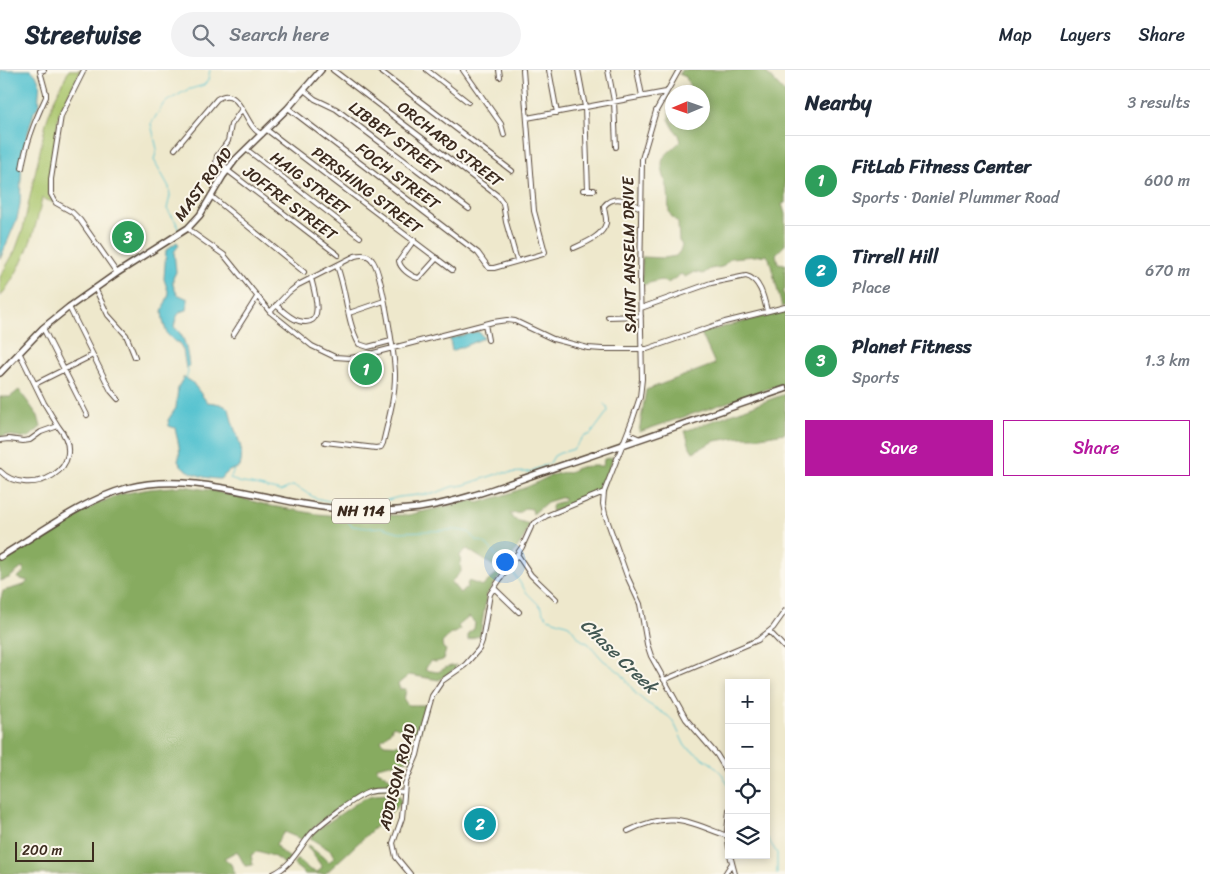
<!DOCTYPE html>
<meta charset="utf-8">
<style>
body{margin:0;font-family:Sriracha,sans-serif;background:#f2f2f3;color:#1f2937}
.controls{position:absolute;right:15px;bottom:15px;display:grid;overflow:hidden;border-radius:0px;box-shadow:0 2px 8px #0003}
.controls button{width:45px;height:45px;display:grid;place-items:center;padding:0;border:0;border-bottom:1px solid #e0e1e3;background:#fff;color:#1f2937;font:25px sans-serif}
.compass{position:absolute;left:665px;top:15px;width:45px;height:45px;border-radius:50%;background:#fff;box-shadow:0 2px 8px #0003;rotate:268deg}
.scale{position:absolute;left:15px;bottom:12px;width:79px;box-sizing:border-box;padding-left:5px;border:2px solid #3b2a1e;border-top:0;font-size:14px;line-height:18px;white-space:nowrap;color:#3b2a1e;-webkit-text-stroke:4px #fbf7ec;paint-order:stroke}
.you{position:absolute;left:504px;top:491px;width:18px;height:18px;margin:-12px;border:4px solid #fff;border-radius:50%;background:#1a73e8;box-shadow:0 0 0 8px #1a73e833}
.badge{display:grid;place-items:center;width:32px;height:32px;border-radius:50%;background:#b5179e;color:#fff;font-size:16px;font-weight:700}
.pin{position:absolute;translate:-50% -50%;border:2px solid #fff;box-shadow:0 1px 5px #0006}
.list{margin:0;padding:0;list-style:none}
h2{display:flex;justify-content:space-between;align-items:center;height:65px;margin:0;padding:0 20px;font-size:21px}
h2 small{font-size:16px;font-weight:400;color:#747a83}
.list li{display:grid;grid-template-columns:32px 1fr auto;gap:15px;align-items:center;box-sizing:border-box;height:90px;padding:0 20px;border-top:1px solid #e0e1e3}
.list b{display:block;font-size:19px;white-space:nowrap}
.list p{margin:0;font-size:16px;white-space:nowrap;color:#747a83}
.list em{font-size:16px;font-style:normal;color:#747a83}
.actions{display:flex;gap:10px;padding:15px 20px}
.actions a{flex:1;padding:11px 0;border:1px solid #b5179e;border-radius:0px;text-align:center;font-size:18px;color:#b5179e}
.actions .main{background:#b5179e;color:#fff}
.icon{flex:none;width:28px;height:28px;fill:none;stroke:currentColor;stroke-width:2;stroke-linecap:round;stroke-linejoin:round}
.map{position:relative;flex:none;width:785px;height:804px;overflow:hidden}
header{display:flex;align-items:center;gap:30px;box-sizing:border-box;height:70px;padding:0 25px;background:#fff;border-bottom:1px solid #e0e1e3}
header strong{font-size:24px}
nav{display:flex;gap:28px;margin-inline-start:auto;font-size:18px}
.search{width:350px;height:45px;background:#f2f2f3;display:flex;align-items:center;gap:12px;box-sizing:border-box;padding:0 18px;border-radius:28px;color:#747a83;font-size:19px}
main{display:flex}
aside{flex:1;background:#fff}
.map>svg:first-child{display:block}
.green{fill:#aac66d;stroke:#727846}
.forest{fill:#87ab60;stroke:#616a3f}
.water{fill:#56c3d0;stroke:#487677}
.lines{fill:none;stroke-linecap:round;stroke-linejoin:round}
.stream{stroke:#56c3d0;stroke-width:1}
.minor-casing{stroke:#564638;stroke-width:6}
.major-casing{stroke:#564638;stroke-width:8}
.minor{stroke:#fff;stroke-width:4}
.major{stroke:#fff;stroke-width:5}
.labels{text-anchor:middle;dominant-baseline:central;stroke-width:4;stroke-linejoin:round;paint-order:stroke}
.shield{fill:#fbf7ec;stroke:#75685c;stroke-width:1}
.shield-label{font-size:15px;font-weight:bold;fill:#3b2a1e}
.street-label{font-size:16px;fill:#3b2a1e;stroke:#fbf7ec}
.water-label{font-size:18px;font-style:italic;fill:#435853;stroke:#fbf7ec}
</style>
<header>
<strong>Streetwise</strong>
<div class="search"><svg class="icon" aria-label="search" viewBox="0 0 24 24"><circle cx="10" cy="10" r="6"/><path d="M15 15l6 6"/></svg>Search here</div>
<nav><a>Map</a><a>Layers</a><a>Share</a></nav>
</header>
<main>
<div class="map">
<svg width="785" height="804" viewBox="0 0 785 804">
<rect width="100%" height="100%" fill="#fbf7ec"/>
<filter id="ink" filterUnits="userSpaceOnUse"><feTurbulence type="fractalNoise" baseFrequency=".02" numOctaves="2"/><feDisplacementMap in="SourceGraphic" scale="10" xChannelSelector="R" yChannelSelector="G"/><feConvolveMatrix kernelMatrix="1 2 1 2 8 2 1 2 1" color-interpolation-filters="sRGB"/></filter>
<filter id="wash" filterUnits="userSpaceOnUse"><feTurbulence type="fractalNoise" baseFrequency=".0096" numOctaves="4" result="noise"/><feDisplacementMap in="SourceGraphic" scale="20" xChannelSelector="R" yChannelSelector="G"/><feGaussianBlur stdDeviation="1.12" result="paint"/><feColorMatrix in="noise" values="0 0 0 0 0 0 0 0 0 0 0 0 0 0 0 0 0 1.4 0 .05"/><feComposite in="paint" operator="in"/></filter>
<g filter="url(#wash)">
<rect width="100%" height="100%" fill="#eee8cc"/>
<path class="green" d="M 69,0 L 81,0 L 59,43 L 48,116 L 49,126 L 54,133 L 42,128 C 35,165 23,197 0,227 L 0,207 L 15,181 L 23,159 L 46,53 L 54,30 Z"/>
<path class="forest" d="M 682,0 L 764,0 L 785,23 L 785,133 L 782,134 L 785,144 L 785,175 L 776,184 L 778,193 L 785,194 L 785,220 L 783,222 L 785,228 L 785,236 L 782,237 L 769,188 L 766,185 L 731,188 L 722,197 L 710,199 L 703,204 L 694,202 L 685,207 L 681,204 L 668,213 L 661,210 L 642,215 L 642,187 L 664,188 L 676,186 L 680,181 L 682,175 L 679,171 L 678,153 C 675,150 670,146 669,141 C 668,135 669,128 668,121 C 667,113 658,95 664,87 C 666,84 677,75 681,71 L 679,65 L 674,59 L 669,49 L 670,29 L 672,25 L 672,52 L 702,52 L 702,22 L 682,22 L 691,20 L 686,7 L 679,4 Z
M 785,241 L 785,313 L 639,362 L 646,320 L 715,294 L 701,263 Z
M 19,320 L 38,346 L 41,357 L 28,368 L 6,365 L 0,367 L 0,327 L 10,327 Z
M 785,324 L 785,363 L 760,367 L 741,367 L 715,371 L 693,382 L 690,377 L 685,361 Z
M 613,387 L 602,421 L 551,442 L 553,434 L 564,431 L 564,427 L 547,432 L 533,444 L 532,439 L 525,438 L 519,443 L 510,444 L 513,449 L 529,454 L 524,467 L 503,500 L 500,500 L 467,479 L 460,485 L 461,502 L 451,512 L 460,523 L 467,517 L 468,511 L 483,516 L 496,504 L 500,506 L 487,524 L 480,565 L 468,570 L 468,563 L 474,559 L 475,553 L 469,547 L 458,556 L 460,560 L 455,563 L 451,563 L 442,573 L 443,578 L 446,580 L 443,590 L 436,592 L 430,591 L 425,600 L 438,602 L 447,597 L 456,595 L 455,599 L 439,610 L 409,605 L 398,614 L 400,619 L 406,619 L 404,630 L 408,635 L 427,635 L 420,662 L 413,662 L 393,656 L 390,662 L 381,670 L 384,674 L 405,675 L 407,680 L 415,681 L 413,689 L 377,697 L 377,700 L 401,715 L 402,719 C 392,719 380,718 371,720 C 353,724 313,755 303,770 L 284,762 L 276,774 L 279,780 L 290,788 L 285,794 L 273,786 L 258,781 L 251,785 L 253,795 L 245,796 L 237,781 L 224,788 L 231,794 L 235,804 L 0,804 L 0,531 L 3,521 L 24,515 L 28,511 L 17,508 L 24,502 L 23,497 L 9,508 L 0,511 L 0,492 L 97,434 L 121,424 L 150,419 L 183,416 L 214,421 L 271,436 L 317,444 L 341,446 L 408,445 L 474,430 L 478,433 C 494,428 509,424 524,418 C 537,414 555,400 569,403 C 577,395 591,396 603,396 L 604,389 Z
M 388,724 L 400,726 L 401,733 L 325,804 L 305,804 L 293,794 L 297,789 L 310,800 L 318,802 L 322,797 L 307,776 L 308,775 L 329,792 L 334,787 L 331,781 L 310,768 L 317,760 L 364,728 L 374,725 Z"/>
<path class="water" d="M 0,0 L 31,0 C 45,12 37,20 39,35 L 34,42 L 22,83 L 20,134 L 17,149 L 0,189 Z
M 177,172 L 179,175 L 174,182 L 176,202 L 173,208 L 173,215 L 177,224 L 188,229 L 187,240 C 177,241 176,248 174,257 C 186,266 187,282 189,296 L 186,298 L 183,280 L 179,272 L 175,272 L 167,264 L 163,251 L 162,241 L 169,224 L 164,209 L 166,180 Z
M 475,262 L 479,262 L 484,268 L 452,281 L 450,269 Z
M 184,307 L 192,312 L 207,332 C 213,333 221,333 226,337 C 231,340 230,345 232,351 C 237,368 245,378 240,397 L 229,401 L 220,409 C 207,409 184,403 178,391 C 182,380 177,370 175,358 L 169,356 L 168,350 L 176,338 L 178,317 Z"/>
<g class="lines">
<path class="stream" d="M 178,159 L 176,152 L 167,139 L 170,126 L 169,117 L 154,90 L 157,79 L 151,54 L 164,33 L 187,20 L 204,15 L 208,10 L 210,0
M 186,309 L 188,302 L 187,296
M 234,400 L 230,409 L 242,413 L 251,414 L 281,421 L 292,416 L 297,417 L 315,428 L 343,434 L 364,436 L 399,427 L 436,423 L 451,417 L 464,415 L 500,403 L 529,402 L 550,393 L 554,386 L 560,383 L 574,379 L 583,367 L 591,364 L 608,341 L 607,337 L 604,334
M 345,445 L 349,453 L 352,456 L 367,458 L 382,457 L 399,462 L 456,460 L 469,462 C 477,475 478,468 486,474 C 494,480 496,490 507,494
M 510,498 L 527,523 L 542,538 L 543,543 L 548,548 L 569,555 L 580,569 L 589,574 L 603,590 L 621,603 L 636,624 L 647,633 L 668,646 L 673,651 L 685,676 L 712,694 L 722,704 L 729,716
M 766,766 L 777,783 L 777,804"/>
</g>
</g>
<g filter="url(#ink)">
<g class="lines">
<g class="minor-casing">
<path id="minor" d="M 84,0 L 61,46 L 51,109 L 51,124 L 56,133 L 72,142 L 80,150 L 117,203
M 333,0 L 498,126 L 503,133 L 506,152 L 517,191
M 379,0 L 512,101
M 427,0 L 468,32
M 463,0 L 501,54 L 504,65
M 499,0 L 500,7
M 549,0 L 557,43
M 578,0 L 585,37 L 588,120
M 608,0 L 614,31 L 616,77
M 637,0 L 642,26
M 679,0 L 656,41 L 642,89 L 640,212 L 642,309 L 640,327 L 633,348 L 604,422 L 603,434 L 605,444 L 627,506 L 640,534 L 647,574 L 651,586 L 686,649 L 717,685 L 729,705
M 304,20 L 315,29 L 336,39 L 469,139
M 288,38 L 478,183 L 489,198 L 494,198 L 543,184 L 545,182 L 534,141 L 523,0
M 242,39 L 231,55 L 228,71 L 217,86 L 216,94 L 223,100 L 227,100 L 338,185
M 527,48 L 666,22
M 267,60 L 452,200
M 175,79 L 217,29 C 241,13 245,60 262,64
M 246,79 L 360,167
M 217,89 L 226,97 L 227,100
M 22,98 C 26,72 35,50 46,27 L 46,23 L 40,1 L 44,0
M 583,120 L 594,120
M 211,126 L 304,202
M 188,158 L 193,163 L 224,185 L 270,242 L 312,276 L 335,287 L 350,288 L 362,286 L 493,252 L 507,250 L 515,251 L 553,269 L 588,278 L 602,279 L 647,279 L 725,252 L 785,237
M 414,170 L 399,191 C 400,198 410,206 418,208 L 420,207 L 437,188
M 574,178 C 585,173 603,166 606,153 C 607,148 604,142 604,136 C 615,123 629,132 641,138
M 337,196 C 347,222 346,250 359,274 L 368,277 L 391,271
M 95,218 L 108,245 L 126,265 L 135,287
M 276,235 C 283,241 291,249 299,251 C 327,259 314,220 311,208
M 69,237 L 111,321 L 118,329
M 641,238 L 711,213 L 746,206 C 760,209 764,228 767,241
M 270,242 L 288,223 L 298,215 L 355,186 C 362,184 368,184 372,190 C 382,200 395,289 395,305 C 395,328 388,351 383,373 L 381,377 L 376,378 L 325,372
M 349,243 L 384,231
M 608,247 L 641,246
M 485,254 L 488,270
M 43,258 L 87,345
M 233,265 L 257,227
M 19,282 L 44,333 L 58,356
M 35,314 L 93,285
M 629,361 L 631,365 L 640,369
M 0,370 L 9,369 L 23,371 L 30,370 L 41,362 L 58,356 C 93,399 28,430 0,401
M 517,484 L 531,505 L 556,529
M 494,518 L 519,542
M 770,562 L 785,578
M 664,610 L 758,570 L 773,558 L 785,541
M 729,741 L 727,762 L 729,778
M 628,761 C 669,740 687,751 727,766
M 730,785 L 735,804
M 273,804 C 291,796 298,780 310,765 C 318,755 357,726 369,722 C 381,719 393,721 404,722
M 410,804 L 396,787 L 393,773 L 402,748 L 405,714 L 417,685 L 424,654 L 432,626 L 442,611 L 465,595 L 479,579 L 482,571 L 490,524 L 522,477 L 532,455 L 546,446 L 604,422
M 725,804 L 732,793"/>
</g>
<g class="major-casing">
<path id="major" d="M 0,303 L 43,258 L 69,237 L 117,203 L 188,158 L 200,145 L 223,106 L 235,90 L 288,38 L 321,0
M 0,487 C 40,463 83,430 127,418 C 185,403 246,424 303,434 C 342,441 380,443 419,438 C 465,431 509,413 554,398 C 631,373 708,345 785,319"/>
</g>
<use href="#minor" class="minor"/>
<use href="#major" class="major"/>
</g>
</g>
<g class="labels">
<rect class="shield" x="332" y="428.5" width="58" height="25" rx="4"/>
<g class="shield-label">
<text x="361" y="441">NH 114</text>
</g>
<g class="street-label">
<text transform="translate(395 68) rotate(37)">LIBBEY STREET</text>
<text transform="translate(450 74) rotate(38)">ORCHARD STREET</text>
<text transform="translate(398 106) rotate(37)">FOCH STREET</text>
<text transform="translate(310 113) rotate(37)">HAIG STREET</text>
<text transform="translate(203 114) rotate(-54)">MAST ROAD</text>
<text transform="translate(367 120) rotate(37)">PERSHING STREET</text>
<text transform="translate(290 133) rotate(37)">JOFFRE STREET</text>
<text transform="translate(629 185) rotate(-91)">SAINT ANSELM DRIVE</text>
<text transform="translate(397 707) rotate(-76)">ADDISON ROAD</text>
</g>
<g class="water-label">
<text transform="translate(619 586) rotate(44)">Chase Creek</text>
</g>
</g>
</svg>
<div class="controls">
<button>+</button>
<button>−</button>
<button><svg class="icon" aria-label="locate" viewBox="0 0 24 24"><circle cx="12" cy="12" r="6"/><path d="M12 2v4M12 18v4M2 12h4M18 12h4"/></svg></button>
<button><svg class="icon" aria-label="layers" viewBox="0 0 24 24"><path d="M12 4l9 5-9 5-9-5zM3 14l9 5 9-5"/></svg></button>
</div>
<svg class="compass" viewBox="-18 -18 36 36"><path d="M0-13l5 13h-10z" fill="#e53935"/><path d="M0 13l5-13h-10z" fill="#747a83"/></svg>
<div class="scale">200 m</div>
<div class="you"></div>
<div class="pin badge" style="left:366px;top:299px;background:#2e9e5b">1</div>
<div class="pin badge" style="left:480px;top:754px;background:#0f9aa8">2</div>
<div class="pin badge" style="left:128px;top:167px;background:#2e9e5b">3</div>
</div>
<aside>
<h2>Nearby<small>3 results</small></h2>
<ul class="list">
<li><span class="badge" style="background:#2e9e5b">1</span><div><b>FitLab Fitness Center</b><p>Sports · Daniel Plummer Road</p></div><em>600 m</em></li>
<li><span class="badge" style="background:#0f9aa8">2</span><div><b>Tirrell Hill</b><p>Place</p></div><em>670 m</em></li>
<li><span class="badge" style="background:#2e9e5b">3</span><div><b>Planet Fitness</b><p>Sports</p></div><em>1.3 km</em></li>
</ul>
<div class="actions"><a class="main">Save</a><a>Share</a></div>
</aside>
</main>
